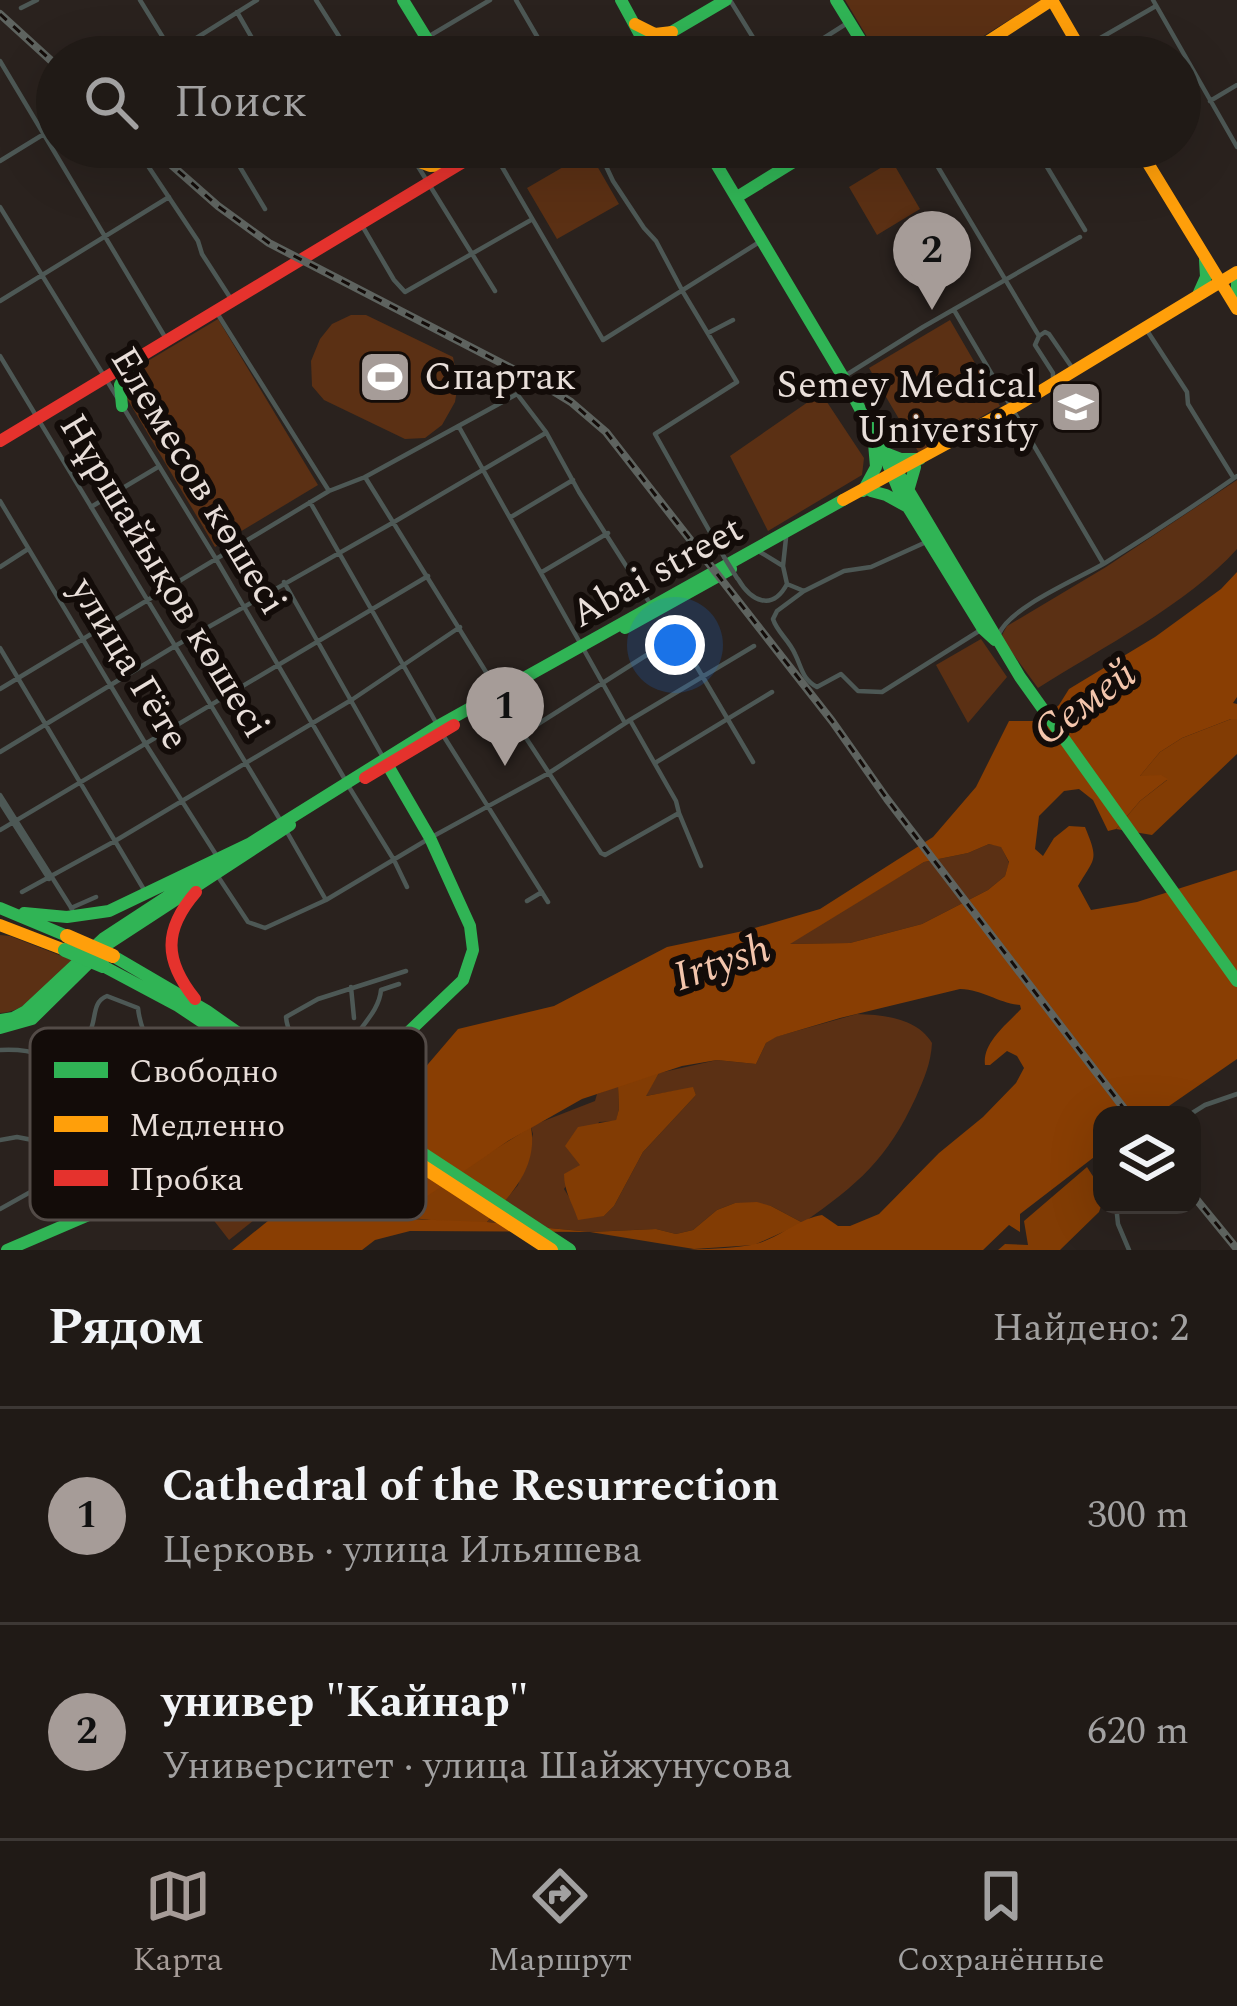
<!DOCTYPE html>
<html lang="ru">
<meta charset="utf-8">
<style>
body{margin:0;font-family:Spectral,serif;background:#2d2723;color:#f1f3f6}
.controls{position:absolute;right:36px;bottom:36px;display:grid;overflow:hidden;border-radius:24px;box-shadow:0 12px 48px #0002}
.controls button{width:108px;height:108px;display:grid;place-items:center;padding:0;border:0;border-bottom:3px solid #3d3835;background:#201a16;color:#f1f3f6;font:60px sans-serif}
.you{position:absolute;left:675px;top:645px;width:42px;height:42px;margin:-30px;border:9px solid #fff;border-radius:50%;background:#1a73e8;box-shadow:0 0 0 18px #1a73e833}
.badge{display:grid;place-items:center;width:78px;height:78px;border-radius:50%;background:#a69c98;color:#111;font-size:39px;font-weight:700}
.pin{position:absolute;translate:-50% -99px;filter:drop-shadow(0 3px 6px #0008)}
.pin::after{content:'';position:absolute;top:63px;width:42px;height:36px;background:inherit;clip-path:polygon(0 0,100% 0,50% 100%)}
.list{margin:0;padding:0;list-style:none}
h2{display:flex;justify-content:space-between;align-items:center;height:156px;margin:0;padding:0 48px;font-size:51px}
h2 small{font-size:39px;font-weight:400;color:#a2a1a1}
.list li{display:grid;grid-template-columns:78px 1fr auto;gap:36px;align-items:center;box-sizing:border-box;height:216px;padding:0 48px;border-top:3px solid #3d3835}
.list b{display:block;font-size:45px;white-space:nowrap}
.list p{margin:0;font-size:39px;white-space:nowrap;color:#a2a1a1}
.list em{font-size:39px;font-style:normal;color:#a2a1a1}
.icon{flex:none;width:66px;height:66px;fill:none;stroke:currentColor;stroke-width:2;stroke-linecap:round;stroke-linejoin:round}
.map{position:relative;flex:none;width:1237px;height:1250px;overflow:hidden}
.search{position:absolute;background:#201a16;box-shadow:0 12px 48px #0002;left:36px;right:36px;top:36px;height:132px;display:flex;align-items:center;gap:30px;box-sizing:border-box;padding:0 42px;border-radius:66px;color:#a2a1a1;font-size:45px}
.sheet{height:588px;background:#201a16}
nav{display:flex;justify-content:space-around;align-items:center;box-sizing:border-box;height:168px;border-top:3px solid #3d3835;background:#201a16;font-size:33px;color:#a2a1a1}
nav a{display:grid;justify-items:center;gap:6px}
nav .on{color:#a69c98}
.map>svg:first-child{display:block}
.green{fill:#5b3014}
.forest{fill:#823c04}
.water{fill:#893e03;fill-rule:evenodd}
.lines{fill:none;stroke-linecap:round;stroke-linejoin:round}
.street{stroke:#4d5855;stroke-width:4.5}
.fast{stroke:#30b455;stroke-width:12}
.slow{stroke:#ff9f0a;stroke-width:12}
.jam{stroke:#e5322d;stroke-width:12}
.rail-casing{stroke:#5e635f;stroke-width:8}
.rail{stroke:#130c09;stroke-width:3;stroke-dasharray:9;stroke-linecap:butt}
.street-bridge{stroke:#4d5855;stroke-width:4.5}
.fast-bridge{stroke:#30b455;stroke-width:14}
.slow-bridge{stroke:#ff9f0a;stroke-width:14}
.labels{text-anchor:middle;dominant-baseline:central;stroke-width:12;stroke-linejoin:round;paint-order:stroke}
.poi-label{font-size:39px;fill:#e8ded9;stroke:#130c09;text-anchor:start}
.street-label{font-size:39px;fill:#e8ded9;stroke:#130c09}
.water-label{font-size:42px;font-style:italic;fill:#f3c5ac;stroke:#130c09}
.key{fill:#130c09;stroke:#534b47;stroke-width:3}
.key-label{font-size:33px;fill:#e8ded9}
</style>
<div class="map">
<svg width="1237" height="1250" viewBox="0 0 1237 1250">
<rect width="100%" height="100%" fill="#2a221e"/>
<path class="green" d="M 845,0 L 1041,0 L 950,57 L 879,57 Z
M 589,152 L 619,204 L 557,239 L 527,188 Z
M 892,161 L 920,209 L 877,235 L 849,187 Z
M 351,315 L 366,315 L 453,357 L 458,383 L 455,402 L 442,425 L 425,438 L 405,439 L 324,400 L 312,386 L 311,361 L 320,339 L 332,324 Z
M 218,319 L 318,485 L 215,547 L 116,380 Z
M 950,320 L 1000,406 L 919,453 L 869,368 Z
M 821,393 L 864,458 L 862,475 L 768,531 L 730,456 Z
M 1237,480 L 1237,549 C 1188,604 1101,648 1038,688 L 1005,643 L 1002,635 L 1007,626 L 1106,567 Z
M 981,639 L 1007,677 L 968,723 L 936,665 Z
M 1019,780 L 1030,787 L 1018,799 L 961,834 L 976,795 L 984,785 Z
M 989,844 L 1001,846 L 1009,863 L 1005,876 L 988,890 L 922,924 L 850,943 L 787,944 L 924,862 L 968,853 Z
M 0,935 L 10,936 L 72,960 C 52,980 30,1012 0,1013 Z
M 857,1014 C 884,1015 917,1018 932,1043 C 931,1063 924,1079 916,1097 C 887,1160 858,1184 803,1223 L 771,1206 L 735,1203 L 717,1210 L 693,1230 L 676,1234 L 656,1229 L 590,1232 L 487,1222 L 518,1185 L 533,1134 L 531,1127 L 536,1124 L 595,1101 L 597,1094 L 618,1086 L 619,1109 L 616,1121 L 599,1122 L 580,1165 L 564,1189 L 574,1205 L 604,1216 L 614,1206 L 643,1152 L 696,1095 L 693,1088 L 645,1096 L 659,1073 L 717,1060 L 756,1064 L 766,1043 L 775,1037 Z
M 318,1111 L 353,1141 L 229,1240 L 205,1209 L 221,1197 L 214,1164 Z"/>
<path class="forest" d="M 1231,719 L 1237,719 L 1237,754 L 1152,835 L 1116,829 L 1140,801 L 1167,780 L 1139,777 L 1160,752 L 1182,738 Z
M 659,1073 L 646,1096 L 693,1087 L 696,1095 L 643,1152 L 614,1206 L 604,1216 L 578,1220 C 573,1204 564,1192 564,1174 L 580,1165 L 565,1146 L 578,1127 L 616,1120 L 619,1109 L 618,1086 Z
M 531,1127 C 538,1168 511,1194 487,1222 L 458,1223 L 403,1217 L 404,1212 L 468,1166 Z
M 1087,1167 L 1098,1184 L 1102,1178 L 1102,1203 L 1099,1212 L 1060,1250 L 998,1250 L 1005,1244 L 1028,1245 L 1024,1221 Z
M 757,1202 L 771,1206 L 803,1223 L 754,1245 L 694,1249 L 590,1232 L 656,1229 L 676,1234 L 693,1230 L 717,1210 L 735,1203 Z"/>
<path class="water" d="M 1237,572 L 1237,697 L 1233,703 L 1237,704 L 1237,719 L 1231,719 L 1182,738 L 1160,752 L 1140,776 L 1161,775 L 1168,779 L 1140,801 L 1116,829 L 1108,831 L 1093,800 L 1079,789 L 1064,791 L 1039,816 L 1035,849 L 1043,856 L 1054,838 L 1069,826 L 1085,827 C 1099,861 1095,857 1078,886 L 1091,910 L 1137,902 L 1237,870 L 1237,1059 L 1156,1115 L 1102,1115 L 1102,1151 L 1020,1214 L 1020,1232 L 1009,1225 L 983,1250 L 690,1250 C 712,1248 738,1249 759,1243 C 781,1236 801,1218 822,1215 L 838,1226 L 850,1226 L 879,1214 L 939,1153 L 983,1117 L 1016,1083 L 1024,1068 L 1017,1056 L 1007,1051 L 990,1065 L 985,1065 C 982,1043 1007,1024 1021,1009 L 1020,1005 C 998,1003 984,990 960,989 L 840,1018 L 776,1037 L 766,1043 L 756,1064 L 717,1060 L 682,1066 L 582,1099 L 508,1141 L 404,1212 L 403,1216 L 410,1219 L 487,1222 L 590,1232 L 410,1231 L 375,1240 L 362,1250 L 232,1250 L 353,1152 L 458,1029 L 554,1006 L 667,947 L 748,930 L 820,909 L 933,837 L 976,787 L 1009,721 L 1042,721 L 1059,705 L 1069,689 L 1155,637 L 1221,589 ZM 989,844 L 1001,847 L 1009,862 L 1005,876 L 988,890 L 922,924 L 850,943 L 790,944 L 924,862 L 968,853 Z"/>
<g class="lines">
<path class="street" d="M 140,0 L 175,57
M 316,0 L 352,57
M 516,0 L 549,57
M 730,0 L 765,57
M 1153,0 L 1237,147
M 21,8 L 37,0
M 237,12 L 263,57
M 1083,48 L 1156,6
M 524,52 L 540,41
M 166,57 L 257,0
M 394,57 L 490,0
M 794,57 L 849,22
M 0,61 L 165,337
M 1210,101 L 1237,85
M 228,147 L 265,209
M 406,147 L 495,291
M 597,147 L 613,181 L 644,228 L 656,241 L 683,292 L 737,382 L 655,434 L 724,557
M 926,147 L 1039,336
M 1035,147 L 1085,230
M 491,148 L 603,340 L 761,241
M 233,155 L 248,147
M 142,157 L 198,241 L 202,254 L 233,302
M 0,161 L 57,126
M 0,207 L 117,397
M 360,222 L 394,280 L 405,292 L 531,220
M 0,301 L 169,197
M 954,310 L 1103,563
M 217,313 L 329,491
M 1146,329 L 1187,392 L 1188,404 L 1233,477
M 708,333 L 733,320
M 1039,336 L 1045,332 L 1049,334 L 1073,369
M 1039,336 L 1035,345 L 1053,373 L 1053,383
M 0,356 L 282,823
M 843,377 L 923,327 L 1080,237
M 123,407 L 216,559 L 347,783
M 459,427 L 625,723
M 365,477 L 491,680
M 0,501 L 145,743 L 215,853
M 310,502 L 438,726
M 91,507 L 158,467
M 511,517 L 573,480
M 760,552 L 783,566 L 787,584
M 783,566 L 786,538
M 0,567 L 28,549
M 542,572 L 608,533
M 738,579 C 751,601 772,612 787,584
M 284,582 L 384,759
M 787,584 L 804,591 L 777,611 L 773,619 C 777,632 789,640 795,654 C 802,668 802,679 817,687 L 841,674 L 858,691 L 882,692 L 979,631
M 804,591 L 844,571 L 871,567 L 924,543
M 999,634 C 1010,607 1078,579 1105,563 C 1150,535 1194,506 1237,476
M 0,648 L 143,888
M 0,689 L 329,491 L 365,477 L 517,394 L 546,432 L 579,492 L 651,605
M 500,698 L 601,853 L 605,855 L 679,813 L 676,801 L 630,720
M 527,731 L 675,637 L 681,640 L 753,762
M 441,732 L 548,902
M 0,752 L 175,646 L 394,522 L 544,434
M 655,763 L 772,692
M 349,787 L 394,860 L 407,887
M 0,795 L 72,909
M 0,802 L 49,879
M 679,813 L 701,866
M 0,830 L 428,576
M 287,832 L 326,900
M 217,875 L 248,922 L 265,928 L 326,900 L 430,838 L 549,773 L 630,720 L 754,646
M 22,892 L 115,841 L 353,699 L 460,627
M 527,901 L 542,892
M 71,908 L 96,897
M 351,987 L 354,1018
M 300,1044 L 333,1038 L 353,1045
M 0,1050 C 73,1046 73,1089 80,1144 L 84,1152 L 98,1162 L 111,1184 L 128,1194
M 39,1055 L 68,1047 L 89,1033 C 97,1021 91,1002 107,996 L 138,1008 C 142,1048 176,1083 195,1117 C 203,1131 209,1146 215,1161
M 100,1059 L 111,1071 L 152,1100 L 170,1130
M 360,1063 C 359,1060 352,1047 353,1044 C 354,1031 379,1014 381,990 L 399,984
M 371,1068 C 341,1054 290,1060 286,1017 L 318,999 L 406,971
M 74,1093 L 94,1088 L 123,1057 L 179,1044 C 205,1058 206,1076 235,1084 L 237,1088 L 226,1104 L 197,1120
M 1189,1115 L 1205,1105 L 1237,1094
M 0,1140 L 17,1137 L 58,1145 L 79,1138
M 1116,1205 L 1118,1224 L 1129,1250
M 0,1209 L 93,1157"/>
<path class="fast" d="M 403,0 L 438,57
M 621,0 L 652,57
M 836,0 L 871,57
M 629,57 L 726,0
M 706,147 L 843,377 L 883,452 L 901,496 L 983,629 L 995,640
M 737,197 L 818,147
M 1237,281 L 1237,302
M 1198,295 L 1206,277 L 1205,260
M 122,406 L 120,385 L 130,366
M 883,452 L 901,459 L 920,459
M 889,463 L 897,471 L 1020,677 L 1237,981
M 863,491 L 876,467 L 874,443
M 871,491 L 886,495 L 906,506
M 908,491 L 915,467
M 625,628 L 731,569
M 0,908 L 67,936
M 24,913 L 67,917 L 109,911 L 249,844 L 438,726 L 843,500
M 113,956 L 207,1011 L 247,1039
M 103,966 L 178,1006 L 241,1048
M 0,1020 L 13,1018 L 26,1011 L 104,938 L 220,862
M 0,1028 L 32,1019 L 108,944 L 290,825
M 7,1250 L 282,1132 L 371,1068 L 463,980 L 473,950 L 470,926 L 430,838 L 387,764"/>
<path class="slow" d="M 1052,0 L 1085,57
M 635,24 L 655,34 L 672,32
M 964,57 L 1052,0
M 1138,147 L 1237,309
M 414,160 L 430,166 L 455,165
M 843,500 L 1016,406 L 1237,272
M 0,925 L 65,950"/>
<path class="jam" d="M 0,441 L 488,147
M 365,778 L 454,725
M 195,999 C 164,960 163,930 196,892"/>
<g class="rail-casing">
<path id="rail" d="M 0,14 L 57,66
M 151,147 L 218,206 L 269,243 L 540,383 L 571,402 L 606,432 L 832,721 L 887,799 L 1129,1115
M 1192,1194 L 1237,1249"/>
</g>
<use href="#rail" class="rail"/>
<path class="street-bridge" d="M 724,557 L 737,578"/>
<path class="fast-bridge" d="M 65,950 L 103,966
M 247,1039 L 569,1250"/>
<path class="slow-bridge" d="M 67,936 L 113,956
M 241,1048 L 551,1250"/>
</g>
<defs>
<g id="stadium-square" transform="scale(2.7)"><rect x="-9" y="-9" width="18" height="18" rx="4" fill="#a69c98" stroke="#130c09"/><path d="M0-5a6.5 5 0 1 0 0 10a6.5 5 0 1 0 0-10ZM-3.5-1.8h7v3.6h-7Z" fill="#fff"/></g>
<g id="university-square" transform="scale(2.7)"><rect x="-9" y="-9" width="18" height="18" rx="4" fill="#a69c98" stroke="#130c09"/><path d="M0-5L7-2L0 1L-7-2ZM-4 1L0 2.5L4 1V4Q0 6-4 4Z" fill="#fff"/></g>
</defs>
<g fill-rule="evenodd">
<use href="#stadium-square" x="385" y="377"/>
<use href="#university-square" x="1076" y="407"/>
</g>
<g class="labels">
<g class="poi-label">
<text x="424" y="377">Спартак</text>
<text x="1037" y="385" text-anchor="end">Semey Medical<tspan x="1037" dy="45">University</tspan></text>
</g>
<g class="street-label">
<text transform="translate(198 481) rotate(59)">Елемесов көшесі</text>
<text transform="translate(657 572) rotate(-29)">Abai street</text>
<text transform="translate(164 576) rotate(59)">Нұршайықов көшесі</text>
<text transform="translate(129 664) rotate(59)">улица Гёте</text>
</g>
<g class="water-label">
<text transform="translate(1085 703) rotate(-36)">Семей</text>
<text transform="translate(722 963) rotate(-19)">Irtysh</text>
</g>
</g>
<rect x="30" y="1028" width="396" height="192" rx="18" class="key"/>
<rect x="54" y="1062" width="54" height="16" fill="#30b455"/>
<rect x="54" y="1116" width="54" height="16" fill="#ff9f0a"/>
<rect x="54" y="1170" width="54" height="16" fill="#e5322d"/>
<g class="key-label">
<text x="129" y="1082">Свободно</text>
<text x="129" y="1136">Медленно</text>
<text x="129" y="1190">Пробка</text>
</g>
</svg>
<div class="controls">
<button><svg class="icon" aria-label="layers" viewBox="0 0 24 24"><path d="M12 4l9 5-9 5-9-5zM3 14l9 5 9-5"/></svg></button>
</div>
<div class="you"></div>
<div class="pin badge" style="left:505px;top:766px">1</div>
<div class="pin badge" style="left:932px;top:310px">2</div>
<div class="search"><svg class="icon" aria-label="search" viewBox="0 0 24 24"><circle cx="10" cy="10" r="6"/><path d="M15 15l6 6"/></svg>Поиск</div>
</div>
<section class="sheet">
<h2>Рядом<small>Найдено: 2</small></h2>
<ul class="list">
<li><span class="badge">1</span><div><b>Cathedral of the Resurrection</b><p>Церковь · улица Ильяшева</p></div><em>300 m</em></li>
<li><span class="badge">2</span><div><b>универ &quot;Кайнар&quot;</b><p>Университет · улица Шайжунусова</p></div><em>620 m</em></li>
</ul>
</section>
<nav>
<a class="on"><svg class="icon" aria-label="map" viewBox="0 0 24 24"><path d="M3 6l6-2 6 2 6-2v14l-6 2-6-2-6 2zM9 4v14M15 6v14"/></svg>Карта</a>
<a><svg class="icon" aria-label="directions" viewBox="0 0 24 24"><path d="M12 3l9 9-9 9-9-9zM9 14v-3h6M13 9l2 2-2 2"/></svg>Маршрут</a>
<a><svg class="icon" aria-label="saved" viewBox="0 0 24 24"><path d="M7 4h10v16l-5-4-5 4z"/></svg>Сохранённые</a>
</nav>
